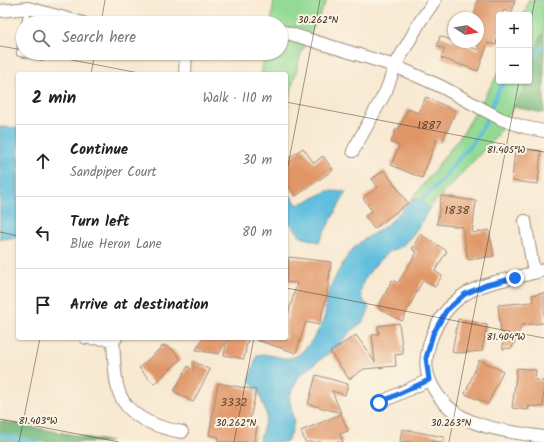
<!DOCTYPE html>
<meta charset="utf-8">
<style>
body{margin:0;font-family:Kalam,sans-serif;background:#f6f6f6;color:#222}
.controls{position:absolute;right:12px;top:12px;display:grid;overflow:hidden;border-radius:4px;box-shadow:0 1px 3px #0004}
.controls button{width:36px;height:36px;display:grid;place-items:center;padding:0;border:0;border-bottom:1px solid #e0e0e0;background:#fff;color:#222;font:20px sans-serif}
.compass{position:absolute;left:448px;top:12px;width:36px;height:36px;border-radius:50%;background:#fff;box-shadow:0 1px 3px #0004;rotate:101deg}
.stop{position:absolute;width:12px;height:12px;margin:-9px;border:3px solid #1a73e8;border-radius:50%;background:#fff}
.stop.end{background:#1a73e8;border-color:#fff;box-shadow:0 1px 4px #0008}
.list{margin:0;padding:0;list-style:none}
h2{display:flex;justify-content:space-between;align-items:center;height:52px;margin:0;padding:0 16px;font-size:17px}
h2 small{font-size:13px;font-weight:400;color:#767676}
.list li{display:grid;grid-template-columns:26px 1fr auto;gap:12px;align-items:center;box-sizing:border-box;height:72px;padding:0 16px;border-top:1px solid #e0e0e0}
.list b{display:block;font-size:15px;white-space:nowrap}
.list p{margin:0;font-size:13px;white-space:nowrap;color:#767676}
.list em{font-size:13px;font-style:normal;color:#767676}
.icon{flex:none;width:22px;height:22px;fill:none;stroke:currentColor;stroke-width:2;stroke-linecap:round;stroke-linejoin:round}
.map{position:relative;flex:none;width:544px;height:442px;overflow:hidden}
.search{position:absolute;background:#fff;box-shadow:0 1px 3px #0004;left:16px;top:16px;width:272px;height:44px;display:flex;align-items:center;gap:10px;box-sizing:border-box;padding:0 14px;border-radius:22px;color:#767676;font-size:15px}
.panel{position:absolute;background:#fff;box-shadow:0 1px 3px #0004;left:16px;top:72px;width:272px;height:268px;border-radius:4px}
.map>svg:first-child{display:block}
.green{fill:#93da95;stroke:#67825a}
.forest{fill:#76ba7e;stroke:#58724e}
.water{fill:#60bfde;stroke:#4e747e}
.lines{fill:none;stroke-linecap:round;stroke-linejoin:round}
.stream{stroke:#60bfde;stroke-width:4}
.building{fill:#e09667}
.service-casing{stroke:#9a8a78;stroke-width:8}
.minor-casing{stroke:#9a8a78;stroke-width:14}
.service{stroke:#fff;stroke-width:6}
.minor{stroke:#fff;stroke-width:12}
.route{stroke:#1a73e8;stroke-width:5}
.ticks{fill:none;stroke:#3b2a1e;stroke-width:1;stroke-opacity:0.45}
.labels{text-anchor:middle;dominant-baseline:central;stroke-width:4;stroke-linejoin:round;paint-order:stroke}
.number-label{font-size:12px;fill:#644530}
.ticks-label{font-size:10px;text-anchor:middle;fill:#3b2a1e;stroke:#fcf5e5;stroke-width:4;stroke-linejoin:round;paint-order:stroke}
</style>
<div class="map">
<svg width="544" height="442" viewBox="0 0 544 442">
<rect width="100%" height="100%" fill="#fcf5e5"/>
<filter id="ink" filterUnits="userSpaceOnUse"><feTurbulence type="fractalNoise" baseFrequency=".025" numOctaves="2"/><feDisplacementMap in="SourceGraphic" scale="8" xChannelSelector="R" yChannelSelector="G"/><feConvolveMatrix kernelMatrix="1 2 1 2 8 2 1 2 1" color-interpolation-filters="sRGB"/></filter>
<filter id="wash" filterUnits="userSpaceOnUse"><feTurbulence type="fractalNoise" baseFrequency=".012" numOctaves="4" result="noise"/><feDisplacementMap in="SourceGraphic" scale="16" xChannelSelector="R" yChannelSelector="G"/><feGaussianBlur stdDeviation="0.9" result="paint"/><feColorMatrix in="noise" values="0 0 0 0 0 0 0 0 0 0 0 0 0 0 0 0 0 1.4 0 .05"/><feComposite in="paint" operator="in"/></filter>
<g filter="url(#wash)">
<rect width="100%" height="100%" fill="#f8e9d2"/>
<path class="green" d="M 274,0 L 327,0 L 301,53 L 286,110 L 286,74 L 261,74 L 265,53 L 281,53 L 281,23 L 271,23 Z
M 528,0 L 544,0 L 544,36 L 541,35 L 529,75 L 529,15 L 524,15 Z
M 499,72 L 499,81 L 527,81 L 525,89 L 496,137 L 429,208 L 421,201 L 412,199 L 465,130 Z"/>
<path class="forest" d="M 541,35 L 544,36 L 544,113 L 514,107 L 525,89 L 527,81 L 529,81 L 529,75 Z
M 0,421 L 111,442 L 0,442 Z"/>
<path class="water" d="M 0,127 L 18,128 L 18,237 L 0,239 Z
M 286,190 L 298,205 L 328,191 L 346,192 L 319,242 L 301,237 L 286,218 Z
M 412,199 L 421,201 L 429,208 C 422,222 414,235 402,246 C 398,249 392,250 388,253 C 378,260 357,283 361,296 C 362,300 365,303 368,305 L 368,312 L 364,321 L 350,332 L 338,346 L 299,376 L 289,397 L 294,422 L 291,434 L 286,442 L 259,442 L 267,416 L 259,392 L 249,381 L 257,355 C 269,351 284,363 296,356 C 307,350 323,327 325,314 C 326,309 325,304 327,299 C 330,285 338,272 345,260 C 357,239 372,237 389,223 C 397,216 405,207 412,199 Z"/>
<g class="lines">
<path class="stream" d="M 529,60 L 544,46
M 421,201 L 444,178 L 458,159 L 472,144 L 484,125 L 499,89 L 506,81
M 0,435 L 37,442"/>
</g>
<g id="blocks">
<path class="building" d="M 477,0 L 515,0 L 512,12 L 503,10 L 502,15 L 499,15 L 499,30 L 496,45 L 488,43 L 478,71 L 441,58 L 445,49 L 437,46 L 440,36 L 478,50 L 478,18 L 474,18 Z
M 426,97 L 456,111 L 442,142 L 437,139 L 422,178 L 391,165 L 399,146 L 391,142 L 396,129 L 398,130 L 408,109 L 418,113 Z
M 303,148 L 314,163 L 323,156 L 333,170 L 296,196 L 286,183 L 286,160 Z
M 515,149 L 541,151 L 538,184 L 512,181 Z
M 384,170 L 408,203 L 374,229 L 365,216 L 372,211 L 363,198 L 378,187 L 372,179 Z
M 441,196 L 476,201 L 472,233 L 489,230 L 494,256 L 468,260 L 462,226 L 462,227 L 437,224 Z
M 420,234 L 447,251 L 435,271 L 442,276 L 435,287 L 423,280 L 402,321 L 378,308 L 392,280 L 398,283 L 417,252 L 412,249 Z
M 289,257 L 331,262 L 327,295 L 319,325 L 306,322 L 296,353 L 257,340 L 257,338 L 286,338 L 286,322 L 297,283 L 286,282 Z
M 544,293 L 544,323 L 522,325 L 512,348 L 503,349 L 498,305 L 533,302 L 532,295 Z
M 458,319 L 487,325 L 482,351 L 458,353 L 452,352 Z
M 399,323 L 403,354 L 395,355 L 396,366 L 364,369 L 349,379 L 330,352 L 356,335 L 375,362 L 372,335 L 379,334 L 378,326 Z
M 203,338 L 248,338 L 244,359 L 224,355 L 227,340 L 219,354 L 196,350 Z
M 164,345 L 173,350 L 181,359 L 154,384 L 139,368 Z
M 479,360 L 503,371 L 488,404 L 465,394 Z
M 193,361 L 210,370 L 193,402 L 174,391 L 188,366 L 193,371 Z
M 517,368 L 536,370 L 535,380 L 544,381 L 543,407 L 529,406 L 528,410 L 512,408 Z
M 316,375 L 348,384 L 345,395 L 332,391 L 341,413 L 308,404 Z
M 218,383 L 256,390 L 249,425 L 257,427 L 254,442 L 218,442 L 219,437 L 209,435 Z
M 341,414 L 348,431 L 340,434 L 343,442 L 305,442 L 301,431 Z
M 402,429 L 444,437 L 444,442 L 400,442 Z"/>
</g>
</g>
<g filter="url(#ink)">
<use href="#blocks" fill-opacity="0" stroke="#9a8a78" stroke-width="1"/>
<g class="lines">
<g class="service-casing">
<path id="service" d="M 25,23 L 28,8
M 23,34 L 20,53 L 43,57 L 44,53"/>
</g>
<g class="minor-casing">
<path id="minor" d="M 0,11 L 28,8 L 83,23
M 281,31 L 395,66 L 442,87 L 501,119 L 524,127 L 544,131
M 185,74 L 186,53
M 353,151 L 386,91 L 395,66 L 421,20 L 435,0
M 525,221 L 534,273
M 544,270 C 518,278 489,280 465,294 C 448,305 436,323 430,342 C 425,360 424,372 434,389 C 456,428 504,431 544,437
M 86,338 L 113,339 L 116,338
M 113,339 C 114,354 114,370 117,385 C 123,416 154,427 182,432
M 379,403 L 429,380"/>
</g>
<use href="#service" class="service"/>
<use href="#minor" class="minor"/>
</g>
</g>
<g class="lines" filter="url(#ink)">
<path class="route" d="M 379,403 L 429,380 L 426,358 L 433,334 L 446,311 L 465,294 L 486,285 L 515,278"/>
</g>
<path class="ticks" d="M 101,23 L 105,0M 529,30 L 535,0M 0,46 L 23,50M 36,53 L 144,74M 91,74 L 95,53M 286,102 L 544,152M 286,176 L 320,0M 0,232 L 18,236M 286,288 L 544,338M 0,419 L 119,442M 19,442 L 40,338M 234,442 L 254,338M 449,442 L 519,81"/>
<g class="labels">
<g class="number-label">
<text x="429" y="125">1887</text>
<text x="457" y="210">1838</text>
<text x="234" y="402">3332</text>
</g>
</g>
<g class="ticks-label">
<text x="318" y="23">30.262°N</text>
<text x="506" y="153">81.405°W</text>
<text x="506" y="340">81.404°W</text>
<text x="38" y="424">81.403°W</text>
<text x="236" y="426">30.262°N</text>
<text x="451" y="426">30.263°N</text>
</g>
</svg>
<div class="controls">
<button>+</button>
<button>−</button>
</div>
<svg class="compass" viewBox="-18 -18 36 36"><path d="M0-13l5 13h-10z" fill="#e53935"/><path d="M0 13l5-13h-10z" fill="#767676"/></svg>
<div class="stop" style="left:379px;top:403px"></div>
<div class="stop end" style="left:515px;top:278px"></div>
<div class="search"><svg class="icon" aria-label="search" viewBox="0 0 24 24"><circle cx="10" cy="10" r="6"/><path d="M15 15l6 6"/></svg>Search here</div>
<section class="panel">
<h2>2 min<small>Walk · 110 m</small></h2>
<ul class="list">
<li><svg class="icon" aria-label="ahead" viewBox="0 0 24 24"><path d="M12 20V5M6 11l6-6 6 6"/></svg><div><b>Continue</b><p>Sandpiper Court</p></div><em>30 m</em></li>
<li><svg class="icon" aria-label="left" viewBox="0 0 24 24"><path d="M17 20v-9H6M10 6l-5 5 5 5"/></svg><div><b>Turn left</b><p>Blue Heron Lane</p></div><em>80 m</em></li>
<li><svg class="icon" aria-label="arrive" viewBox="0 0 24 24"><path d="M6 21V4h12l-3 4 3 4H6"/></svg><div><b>Arrive at destination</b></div></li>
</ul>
</section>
</div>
